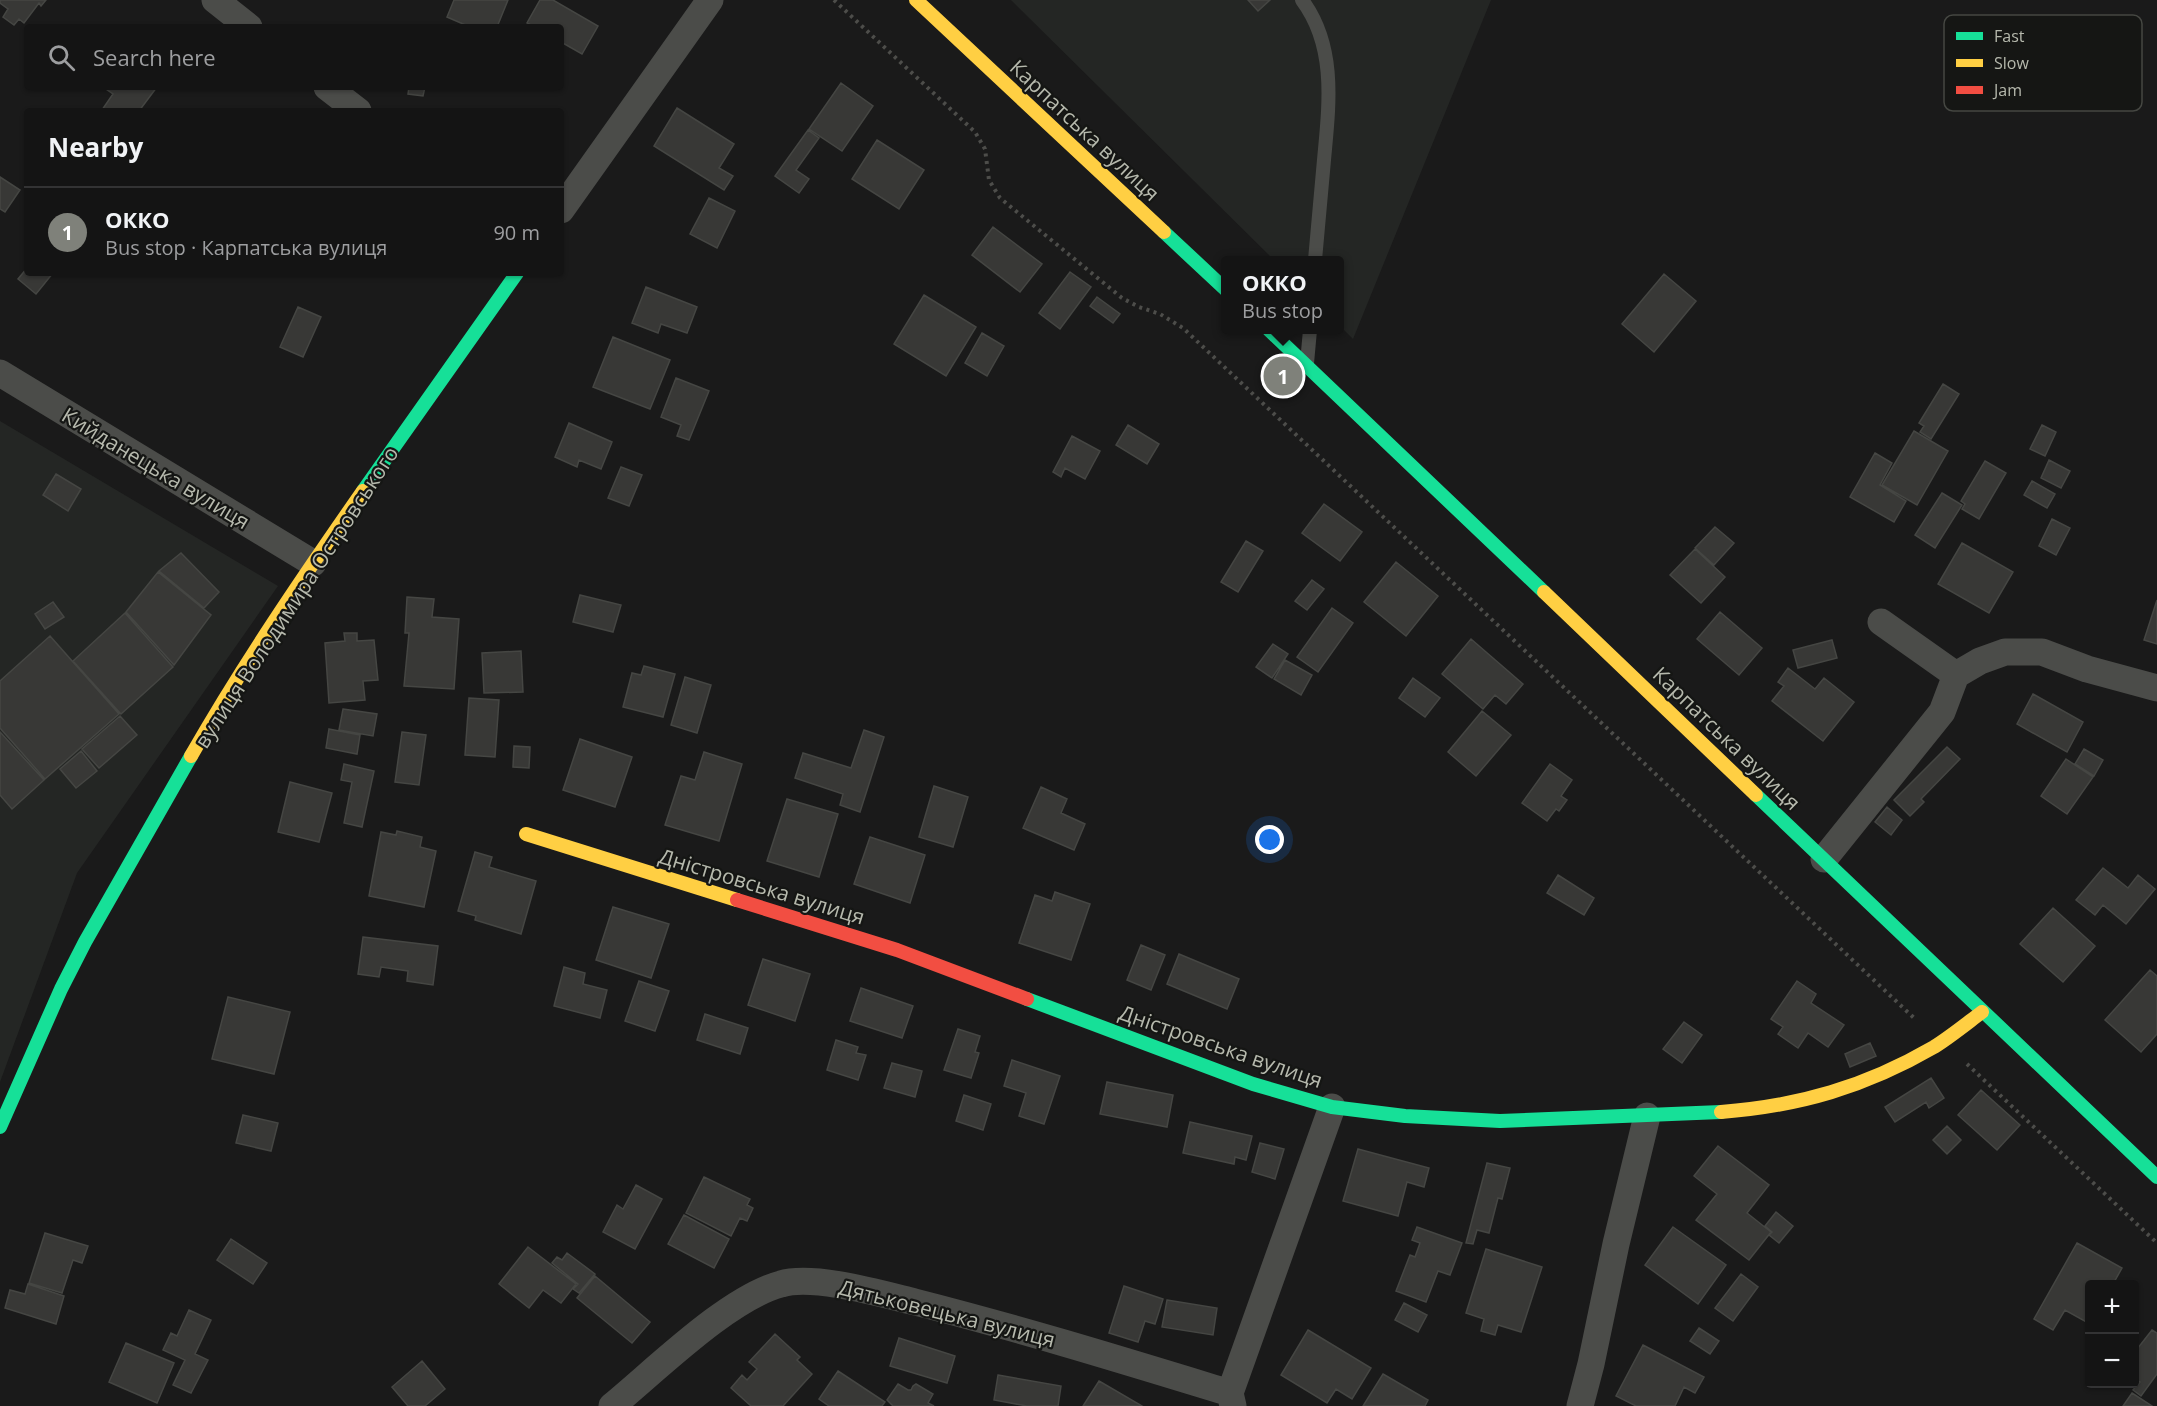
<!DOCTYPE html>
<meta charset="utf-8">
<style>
body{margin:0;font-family:"Open Sans",sans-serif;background:#212122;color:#f1f3f6}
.controls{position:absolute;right:18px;bottom:18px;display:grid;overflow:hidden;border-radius:6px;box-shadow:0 2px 4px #0004}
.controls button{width:54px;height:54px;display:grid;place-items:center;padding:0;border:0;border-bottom:2px solid #333334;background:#141414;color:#f1f3f6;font:30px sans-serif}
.you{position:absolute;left:1270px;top:840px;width:21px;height:21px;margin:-15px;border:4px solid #fff;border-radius:50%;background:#1a73e8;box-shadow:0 0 0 9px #1a73e833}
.badge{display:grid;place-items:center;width:39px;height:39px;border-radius:50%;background:#7f817a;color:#fff;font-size:20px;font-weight:700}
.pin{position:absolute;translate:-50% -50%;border:3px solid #fff;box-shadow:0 2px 6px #0006}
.popup{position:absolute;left:1221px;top:256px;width:123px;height:78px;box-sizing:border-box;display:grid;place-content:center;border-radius:6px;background:#141414;filter:drop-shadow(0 2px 4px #0005);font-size:20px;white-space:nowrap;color:#9d9ea0}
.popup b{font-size:22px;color:#f1f3f6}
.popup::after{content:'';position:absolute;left:50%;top:100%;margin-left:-12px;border:12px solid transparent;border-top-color:#141414}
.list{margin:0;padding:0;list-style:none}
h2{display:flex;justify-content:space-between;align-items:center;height:78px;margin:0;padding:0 24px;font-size:26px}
h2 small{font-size:20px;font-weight:400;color:#9d9ea0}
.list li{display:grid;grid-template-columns:39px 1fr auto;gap:18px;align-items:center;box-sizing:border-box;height:90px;padding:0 24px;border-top:2px solid #333334}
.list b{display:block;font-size:22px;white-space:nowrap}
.list p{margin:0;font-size:20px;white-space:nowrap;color:#9d9ea0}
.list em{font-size:20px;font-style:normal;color:#9d9ea0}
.icon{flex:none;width:33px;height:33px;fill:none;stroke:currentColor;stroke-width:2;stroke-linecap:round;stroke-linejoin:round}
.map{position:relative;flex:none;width:2157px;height:1406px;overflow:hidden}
.search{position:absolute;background:#141414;box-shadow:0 2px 4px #0004;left:24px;top:24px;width:540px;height:66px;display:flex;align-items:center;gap:15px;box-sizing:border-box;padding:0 21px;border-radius:6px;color:#9d9ea0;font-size:22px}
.panel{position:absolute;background:#141414;box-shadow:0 2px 4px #0004;left:24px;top:108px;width:540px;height:168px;border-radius:6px}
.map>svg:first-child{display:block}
.built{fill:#242624}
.building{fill:#383836;stroke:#454643;stroke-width:1.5}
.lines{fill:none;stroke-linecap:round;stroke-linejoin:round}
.path{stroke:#4d4d4a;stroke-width:4;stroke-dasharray:3 4.5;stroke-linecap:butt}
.lane{stroke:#4b4c49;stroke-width:14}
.street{stroke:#4b4c49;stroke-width:27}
.fast{stroke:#16e098;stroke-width:14}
.slow{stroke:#ffcf43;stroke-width:14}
.jam{stroke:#f24e42;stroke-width:14}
.labels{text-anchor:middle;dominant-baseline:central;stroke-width:4.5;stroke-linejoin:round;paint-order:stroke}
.street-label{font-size:21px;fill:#b6b9ad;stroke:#151614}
.key{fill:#151614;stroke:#454742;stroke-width:1.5}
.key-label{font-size:16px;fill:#b6b9ad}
</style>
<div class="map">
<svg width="2157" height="1406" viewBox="0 0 2157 1406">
<rect width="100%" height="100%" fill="#1a1a1a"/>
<path class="built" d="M 1011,0 L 1491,0 L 1353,339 L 1340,326 L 1340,260 L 1274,260 Z
M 0,421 L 278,586 L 77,873 L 0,1082 Z"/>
<path class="building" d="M 0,0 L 46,0 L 41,6 L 39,3 L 24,23 L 19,19 L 14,25 L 3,17 L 8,9 L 0,3 Z
M 454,0 L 508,0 L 497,27 L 470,27 L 447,17 Z
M 540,0 L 553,0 L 598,26 L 582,54 L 561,42 L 561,27 L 535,27 L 527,23 Z
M 1248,0 L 1270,0 L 1258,11 Z
M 841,83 L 873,106 L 842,151 L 809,129 Z
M 103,87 L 157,87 L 139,111 L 103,111 L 102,110 L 113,94 Z
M 409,87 L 425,87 L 423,96 L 408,94 Z
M 677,108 L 734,144 L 719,168 L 733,176 L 724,190 L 654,146 Z
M 808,130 L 819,138 L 796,170 L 809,179 L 799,193 L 775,176 Z
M 877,140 L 924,170 L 899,209 L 852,179 Z
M 0,177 L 20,190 L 5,212 L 0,209 Z
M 709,198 L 735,211 L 717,248 L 690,234 Z
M 993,227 L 1042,264 L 1020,292 L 972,255 Z
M 27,268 L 27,273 L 53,273 L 36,294 L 18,279 Z
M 1070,272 L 1091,287 L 1060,329 L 1039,313 Z
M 1664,274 L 1696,301 L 1654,352 L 1622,324 Z
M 646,287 L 697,307 L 687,333 L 661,324 L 658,333 L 632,323 Z
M 924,295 L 976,327 L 946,376 L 894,344 Z
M 1097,297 L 1120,314 L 1113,323 L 1090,306 Z
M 298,307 L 321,317 L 303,357 L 280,347 Z
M 982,333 L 1004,346 L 987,376 L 965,363 Z
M 613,337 L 670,360 L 650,409 L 593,387 Z
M 676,378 L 709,391 L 689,440 L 677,436 L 681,425 L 661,417 Z
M 1943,384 L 1959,394 L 1931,439 L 1920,432 L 1924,426 L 1919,423 Z
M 569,423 L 612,442 L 601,469 L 579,460 L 577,467 L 555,457 Z
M 1128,425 L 1159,444 L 1147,464 L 1116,445 Z
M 2042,425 L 2056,432 L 2045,456 L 2030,449 Z
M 1914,431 L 1948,451 L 1917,505 L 1882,485 Z
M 1072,436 L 1100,451 L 1085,479 L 1065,468 L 1061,477 L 1053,472 Z
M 1875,453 L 1892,463 L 1880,485 L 1906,501 L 1894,522 L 1850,497 Z
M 2049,460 L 2070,471 L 2061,488 L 2041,478 Z
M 1985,461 L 2006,473 L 1979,519 L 1962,509 L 1965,504 L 1961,501 Z
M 621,467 L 642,475 L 629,506 L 608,498 Z
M 56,474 L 81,489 L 68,511 L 43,495 Z
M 2032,481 L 2055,494 L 2047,508 L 2024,495 Z
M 1942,493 L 1962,505 L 1935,548 L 1915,535 Z
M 1324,504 L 1362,532 L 1340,561 L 1302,533 Z
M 2052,519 L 2070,528 L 2056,555 L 2039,546 Z
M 1715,527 L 1734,543 L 1714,565 L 1695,548 Z
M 1246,541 L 1263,551 L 1238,592 L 1221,582 Z
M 1962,543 L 2013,572 L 1989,613 L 1938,584 Z
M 1695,549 L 1725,577 L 1701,603 L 1670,575 Z
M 181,553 L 219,592 L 204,608 L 159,571 Z
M 1396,562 L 1438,596 L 1406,636 L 1364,602 Z
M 158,572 L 211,615 L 174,665 L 126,612 Z
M 1312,580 L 1324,589 L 1307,610 L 1295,601 Z
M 580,595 L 621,605 L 613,632 L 573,622 Z
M 407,597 L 434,599 L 432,617 L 459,619 L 454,689 L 404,686 L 409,633 L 405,633 Z
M 2157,600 L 2157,644 L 2144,640 Z
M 53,602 L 64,617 L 45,629 L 35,614 Z
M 1332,608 L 1353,623 L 1318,672 L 1297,657 Z
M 1720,612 L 1762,648 L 1739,675 L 1697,639 Z
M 125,613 L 173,667 L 121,714 L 73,661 Z
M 344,633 L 357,633 L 357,641 L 374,640 L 378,680 L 363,681 L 365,700 L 329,703 L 325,643 L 345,641 Z
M 50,636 L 119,714 L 45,779 L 0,728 L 0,681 Z
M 1471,639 L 1523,684 L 1506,704 L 1495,695 L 1483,709 L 1442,674 Z
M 1832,640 L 1837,658 L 1798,668 L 1793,650 Z
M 1273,644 L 1288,654 L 1272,678 L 1256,667 Z
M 521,651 L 523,692 L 484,693 L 482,653 Z
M 1285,660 L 1312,675 L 1301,695 L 1274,679 Z
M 644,666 L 675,674 L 663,717 L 623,707 L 632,673 L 641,675 Z
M 1788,668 L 1815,689 L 1824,678 L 1854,702 L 1823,741 L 1772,701 L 1784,686 L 1778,682 Z
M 685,677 L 711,685 L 697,733 L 671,725 Z
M 1413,678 L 1440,698 L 1425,717 L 1399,698 Z
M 2033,694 L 2083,722 L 2067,752 L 2017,724 Z
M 469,698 L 499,700 L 495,757 L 465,755 Z
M 343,709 L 377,714 L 373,736 L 339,730 Z
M 1482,711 L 1511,735 L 1476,776 L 1448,752 Z
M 120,716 L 137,735 L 99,768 L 82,749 Z
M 329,729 L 360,735 L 357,754 L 326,748 Z
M 864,730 L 884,737 L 860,812 L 840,805 L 843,794 L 795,778 L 803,753 L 851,768 Z
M 0,732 L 44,780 L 12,809 L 0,795 Z
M 402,732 L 426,735 L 419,785 L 395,782 Z
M 580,739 L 632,757 L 615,807 L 563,790 Z
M 514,746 L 530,747 L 529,768 L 513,767 Z
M 1947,747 L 1960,759 L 1921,799 L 1924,802 L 1910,816 L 1894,800 Z
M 2084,749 L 2103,760 L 2094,776 L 2075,764 Z
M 81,751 L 97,771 L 76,788 L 60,769 Z
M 704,752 L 742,764 L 719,841 L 665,825 L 681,776 L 695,780 Z
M 2066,759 L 2093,777 L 2067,814 L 2041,796 Z
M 344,764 L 374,771 L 362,827 L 344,823 L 352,782 L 341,780 Z
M 1550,764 L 1572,780 L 1561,796 L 1567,800 L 1559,811 L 1556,809 L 1547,821 L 1522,803 Z
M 290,782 L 332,793 L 319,842 L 278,832 Z
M 934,786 L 968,797 L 953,847 L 919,837 Z
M 1041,787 L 1067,799 L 1061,813 L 1085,824 L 1074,850 L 1023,828 Z
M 787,799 L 838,814 L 819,877 L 767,861 Z
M 1887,807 L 1902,820 L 1891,835 L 1875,822 Z
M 397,831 L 422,837 L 420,847 L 436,851 L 424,907 L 369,896 L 381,832 L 396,835 Z
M 870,837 L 925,855 L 910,903 L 854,884 Z
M 475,852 L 492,857 L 489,867 L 536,881 L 521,934 L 475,920 L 476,916 L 458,911 Z
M 2103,868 L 2128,888 L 2138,875 L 2155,889 L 2126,924 L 2103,905 L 2095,915 L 2076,900 Z
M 1558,875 L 1594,898 L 1584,915 L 1547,893 Z
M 1055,892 L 1090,904 L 1071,960 L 1019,943 L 1035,895 L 1052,901 Z
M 613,907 L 669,924 L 651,978 L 596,960 Z
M 2053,908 L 2095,946 L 2063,982 L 2020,944 Z
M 363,937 L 438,946 L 433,985 L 407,981 L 408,971 L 381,967 L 379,977 L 358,974 Z
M 1141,945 L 1165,955 L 1151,990 L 1127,980 Z
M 1179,954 L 1239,979 L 1227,1009 L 1167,984 Z
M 763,959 L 810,974 L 795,1021 L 748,1005 Z
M 564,967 L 585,973 L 583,984 L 607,990 L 600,1018 L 554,1006 Z
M 2150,970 L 2157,976 L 2157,1034 L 2141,1052 L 2105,1020 Z
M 639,981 L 669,991 L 655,1031 L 625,1021 Z
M 1797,981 L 1816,994 L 1811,1003 L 1844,1025 L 1828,1047 L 1808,1033 L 1798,1048 L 1778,1034 L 1783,1027 L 1771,1019 Z
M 861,988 L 913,1006 L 902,1038 L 850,1021 Z
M 228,997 L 290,1012 L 274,1074 L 212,1059 Z
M 705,1014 L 748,1028 L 740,1054 L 697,1040 Z
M 1684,1022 L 1702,1035 L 1682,1063 L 1663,1049 Z
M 958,1029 L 980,1036 L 975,1052 L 979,1053 L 971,1078 L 944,1070 Z
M 836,1040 L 858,1047 L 856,1053 L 866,1055 L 858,1080 L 827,1070 Z
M 1870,1043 L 1876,1056 L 1850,1067 L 1845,1054 Z
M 1012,1060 L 1060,1076 L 1044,1124 L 1019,1116 L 1026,1093 L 1004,1086 Z
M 892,1063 L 922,1071 L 915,1097 L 884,1088 Z
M 1931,1078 L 1944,1098 L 1929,1108 L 1926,1102 L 1895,1122 L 1885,1107 Z
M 1107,1082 L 1173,1095 L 1167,1127 L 1100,1114 Z
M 1981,1090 L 2020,1125 L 1997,1150 L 1958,1115 Z
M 964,1095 L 991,1104 L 983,1130 L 956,1121 Z
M 243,1115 L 278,1123 L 271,1151 L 236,1143 Z
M 1190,1122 L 1252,1136 L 1246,1160 L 1235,1157 L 1234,1164 L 1183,1153 Z
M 1947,1126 L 1961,1140 L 1947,1154 L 1933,1140 Z
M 1260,1143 L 1284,1149 L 1275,1179 L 1252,1172 Z
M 1718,1146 L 1769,1185 L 1747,1213 L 1771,1232 L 1749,1260 L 1696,1220 L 1717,1194 L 1694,1176 Z
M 1358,1149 L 1429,1168 L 1424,1187 L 1407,1182 L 1398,1216 L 1343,1201 Z
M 1487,1163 L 1510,1168 L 1502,1199 L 1498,1198 L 1489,1233 L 1477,1230 L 1473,1244 L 1466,1243 Z
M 704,1177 L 750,1199 L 747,1205 L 753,1208 L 747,1221 L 740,1218 L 731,1236 L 686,1213 Z
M 636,1185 L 662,1199 L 635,1249 L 603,1232 L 617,1205 L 623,1209 Z
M 1776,1212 L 1793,1226 L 1779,1243 L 1769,1235 L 1772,1232 L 1765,1226 Z
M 684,1215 L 729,1239 L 714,1268 L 668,1244 Z
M 1417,1227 L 1462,1243 L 1450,1275 L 1438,1271 L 1426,1302 L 1396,1291 L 1410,1255 L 1415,1257 L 1420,1243 L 1412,1240 Z
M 1673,1227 L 1726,1265 L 1698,1304 L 1645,1265 Z
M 45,1233 L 88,1246 L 82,1263 L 73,1260 L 62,1293 L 29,1283 Z
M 231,1239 L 267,1263 L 253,1284 L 217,1260 Z
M 2077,1243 L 2122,1268 L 2113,1284 L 2090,1284 L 2090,1324 L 2065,1310 L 2053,1330 L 2034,1319 Z
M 528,1247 L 576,1284 L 561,1303 L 543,1290 L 529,1308 L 499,1284 Z
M 1486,1249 L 1542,1267 L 1521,1332 L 1498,1325 L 1495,1335 L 1481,1331 L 1484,1319 L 1466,1313 Z
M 567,1253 L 595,1274 L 579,1293 L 573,1289 L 578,1284 L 552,1263 L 557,1257 L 562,1260 Z
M 1741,1274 L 1758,1287 L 1733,1321 L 1715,1308 Z
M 595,1276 L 650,1322 L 632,1343 L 577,1298 Z
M 28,1284 L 64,1296 L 56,1324 L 5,1308 L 10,1290 L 25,1294 Z
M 1124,1286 L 1163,1299 L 1155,1324 L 1145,1321 L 1138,1342 L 1109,1333 Z
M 1167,1300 L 1217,1308 L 1213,1335 L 1162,1327 Z
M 1404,1303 L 1427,1315 L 1418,1332 L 1395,1320 Z
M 189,1310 L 211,1320 L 195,1354 L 208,1360 L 191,1393 L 173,1385 L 185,1360 L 163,1350 L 171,1333 L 177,1336 Z
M 1699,1328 L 1719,1341 L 1710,1354 L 1690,1341 Z
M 1308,1330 L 1371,1368 L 1352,1399 L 1336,1389 L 1327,1403 L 1281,1375 Z
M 2152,1330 L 2157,1333 L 2157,1374 L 2141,1396 L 2133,1390 L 2140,1382 L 2134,1379 L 2134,1353 Z
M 775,1334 L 800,1357 L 797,1360 L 812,1374 L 783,1406 L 751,1406 L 731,1388 L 742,1375 L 747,1380 L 757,1369 L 749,1362 Z
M 899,1338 L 955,1356 L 947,1383 L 890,1366 Z
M 126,1343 L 174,1363 L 157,1403 L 109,1382 Z
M 1643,1345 L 1704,1377 L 1695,1393 L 1684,1387 L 1675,1406 L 1636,1406 L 1616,1396 Z
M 422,1361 L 445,1389 L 425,1406 L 408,1406 L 392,1387 Z
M 838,1371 L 885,1402 L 882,1406 L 829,1406 L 819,1399 Z
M 1383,1374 L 1428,1400 L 1425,1406 L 1363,1406 Z
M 998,1375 L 1061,1386 L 1058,1406 L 1027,1406 L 994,1400 Z
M 1099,1381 L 1142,1406 L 1083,1406 Z
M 898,1384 L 908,1390 L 911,1390 L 913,1386 L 916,1384 L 933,1394 L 928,1403 L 934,1406 L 893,1406 L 887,1400 Z
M 2132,1393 L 2152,1406 L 2123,1406 Z"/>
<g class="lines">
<path class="path" d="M 834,0 L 975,132 L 985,149 L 989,180 L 1000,198 L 1122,298 L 1139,307 L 1160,314 L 1183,328 L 1914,1018
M 1967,1064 L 2157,1243"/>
<path class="lane" d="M 1302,0 C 1337,47 1329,105 1324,160 C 1321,193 1318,227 1315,260
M 1307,363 L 1310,330"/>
<path class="street" d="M 215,0 L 249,27
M 327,87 L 358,111
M 561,210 L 710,0
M 0,373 L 313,563
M 1881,622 L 1956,675 L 1980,661 L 2005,652 L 2042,652 L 2087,669 L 2157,688
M 1824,859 L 1942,712 L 1956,675
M 1230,1393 L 1332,1107
M 612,1406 C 656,1370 728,1298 781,1284 C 813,1274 882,1294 915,1302 C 1021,1329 1125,1361 1230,1393 L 1233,1406
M 1580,1406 L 1591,1364 L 1616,1244 L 1647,1116"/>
<path class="fast" d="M 1164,232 L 1226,290
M 1269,330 L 1544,592
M 363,491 L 517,273
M 1756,795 L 2157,1177
M 1027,999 L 1253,1084 L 1332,1107 L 1405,1116 L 1500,1121 L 1721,1112
M 0,1127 L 61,989 L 85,942 L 191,756"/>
<path class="slow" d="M 916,0 L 1164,232
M 1544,592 L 1756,795
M 191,756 C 243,665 303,577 363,491
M 526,834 L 737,900
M 1721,1112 C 1799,1106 1865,1087 1934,1047 C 1950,1037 1966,1024 1982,1012"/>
<path class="jam" d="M 737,900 L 897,950 L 1027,999"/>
</g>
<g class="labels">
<g class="street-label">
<text transform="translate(1085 130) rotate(43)">Карпатська вулиця</text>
<text transform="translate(156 468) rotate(31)">Кийданецька вулиця</text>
<text transform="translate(296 597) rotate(-57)">вулиця Володимира Островського</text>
<text transform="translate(1727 738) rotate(44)">Карпатська вулиця</text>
<text transform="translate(762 886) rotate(17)">Дністровська вулиця</text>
<text transform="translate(1221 1046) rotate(19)">Дністровська вулиця</text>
<text transform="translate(947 1313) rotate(14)">Дятьковецька вулиця</text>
</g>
</g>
<rect x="1944" y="15" width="198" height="96" rx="9" class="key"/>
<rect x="1956" y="32" width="27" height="8" fill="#16e098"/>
<rect x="1956" y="59" width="27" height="8" fill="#ffcf43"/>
<rect x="1956" y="86" width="27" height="8" fill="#f24e42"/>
<g class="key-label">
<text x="1994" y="42">Fast</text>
<text x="1994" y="69">Slow</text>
<text x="1994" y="96">Jam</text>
</g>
</svg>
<div class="controls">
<button>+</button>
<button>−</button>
</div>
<div class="you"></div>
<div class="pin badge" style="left:1283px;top:376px">1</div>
<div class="popup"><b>ОККО</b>Bus stop</div>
<div class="search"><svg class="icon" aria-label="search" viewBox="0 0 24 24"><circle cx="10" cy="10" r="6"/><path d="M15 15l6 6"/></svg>Search here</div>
<section class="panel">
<h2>Nearby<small></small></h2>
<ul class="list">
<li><span class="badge">1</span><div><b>ОККО</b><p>Bus stop · Карпатська вулиця</p></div><em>90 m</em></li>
</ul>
</section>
</div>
